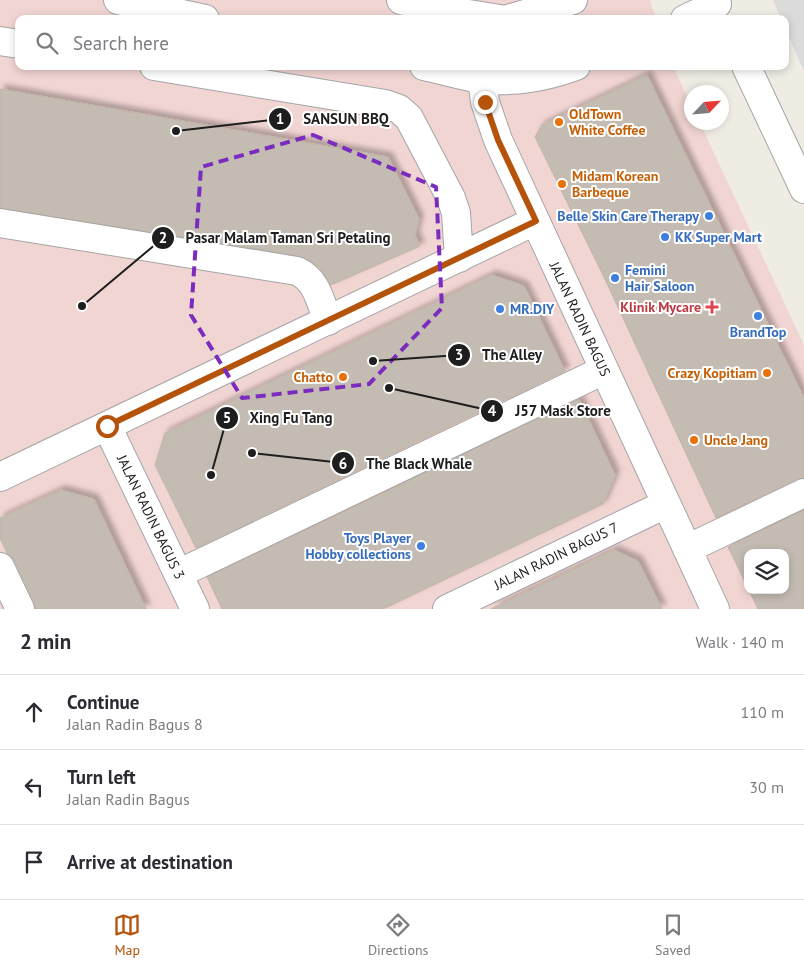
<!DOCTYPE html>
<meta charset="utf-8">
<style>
body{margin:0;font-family:"PT Sans",sans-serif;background:#f2f2f3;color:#2b2b33}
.controls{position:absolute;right:15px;bottom:15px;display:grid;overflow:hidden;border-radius:10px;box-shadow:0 2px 8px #0003}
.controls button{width:45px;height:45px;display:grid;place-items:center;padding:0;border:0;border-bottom:1px solid #e1e1e2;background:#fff;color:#2b2b33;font:25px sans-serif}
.compass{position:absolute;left:684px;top:85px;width:45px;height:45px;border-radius:50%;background:#fff;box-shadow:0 2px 8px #0003;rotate:64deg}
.stop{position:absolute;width:15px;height:15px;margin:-11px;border:4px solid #b45309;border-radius:50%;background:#fff}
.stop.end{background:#b45309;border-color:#fff;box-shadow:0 1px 5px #0008}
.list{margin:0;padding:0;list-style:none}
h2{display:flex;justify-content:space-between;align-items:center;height:65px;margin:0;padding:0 20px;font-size:21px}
h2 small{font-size:16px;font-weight:400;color:#7c7c81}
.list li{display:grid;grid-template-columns:32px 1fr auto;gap:15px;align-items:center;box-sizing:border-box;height:75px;padding:0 20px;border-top:1px solid #e1e1e2}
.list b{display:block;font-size:19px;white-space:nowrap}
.list p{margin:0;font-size:16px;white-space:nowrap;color:#7c7c81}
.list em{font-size:16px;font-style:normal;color:#7c7c81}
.icon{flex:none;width:28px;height:28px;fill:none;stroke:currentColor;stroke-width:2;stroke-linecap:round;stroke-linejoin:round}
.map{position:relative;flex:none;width:804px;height:609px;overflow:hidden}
.search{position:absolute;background:#fff;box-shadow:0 2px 8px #0003;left:15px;right:15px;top:15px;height:55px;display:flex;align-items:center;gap:12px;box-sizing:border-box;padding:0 18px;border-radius:10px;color:#7c7c81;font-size:19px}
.sheet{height:290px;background:#fff}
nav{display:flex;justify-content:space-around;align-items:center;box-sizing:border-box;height:70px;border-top:1px solid #e1e1e2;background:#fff;font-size:14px;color:#7c7c81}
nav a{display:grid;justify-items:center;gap:2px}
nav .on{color:#b45309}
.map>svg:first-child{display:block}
.residential{fill:#dcdbdb}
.commercial{fill:#f1d5d2;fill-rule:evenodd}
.building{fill:#c4bcb3;stroke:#c1b4a5;filter:url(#shadow)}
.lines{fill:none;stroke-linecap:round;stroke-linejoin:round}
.minor-casing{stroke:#a5a5a5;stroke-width:30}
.minor{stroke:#fff;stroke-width:28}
.route{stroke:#b45309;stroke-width:6}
.marked{fill:none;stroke:#7b2cbf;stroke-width:4;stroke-dasharray:10 6;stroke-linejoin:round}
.food-dot{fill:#e8710a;stroke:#fff;stroke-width:2}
.shop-dot{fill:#3f7fe0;stroke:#fff;stroke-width:2}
.health-dot{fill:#e0444e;stroke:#fff;stroke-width:2}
.labels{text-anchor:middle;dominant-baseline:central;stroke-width:4;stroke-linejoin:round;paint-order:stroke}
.food-label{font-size:14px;font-weight:bold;fill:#c56008;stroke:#fff;text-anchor:start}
.shop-label{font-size:14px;font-weight:bold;fill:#366cbe;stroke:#fff;text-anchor:start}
.health-label{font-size:14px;font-weight:bold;fill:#be3a42;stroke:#fff;text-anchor:end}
.street-label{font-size:14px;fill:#1e1e1e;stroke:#fff}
.leader{fill:none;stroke:#1e1e1e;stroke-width:2}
.callout-dot{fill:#1e1e1e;stroke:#fff;stroke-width:2}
.mark-label{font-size:15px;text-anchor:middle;font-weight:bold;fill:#fff}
.callout-label{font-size:15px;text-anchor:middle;font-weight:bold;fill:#1e1e1e;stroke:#fff;stroke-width:4;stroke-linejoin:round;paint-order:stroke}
</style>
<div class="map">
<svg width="804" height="609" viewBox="0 0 804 609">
<defs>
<filter id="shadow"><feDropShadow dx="4.5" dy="-4.5" stdDeviation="2.5" flood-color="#0004"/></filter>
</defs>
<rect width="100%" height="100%" fill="#efece4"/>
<path class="residential" d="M 773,0 L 804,0 L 804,71 L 785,28 L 785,19 L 781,19 Z"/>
<path class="commercial" d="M 0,0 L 650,0 L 656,19 L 19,19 L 19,66 L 673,66 L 691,105 L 692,122 L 700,123 L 804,345 L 804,609 L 0,609 ZM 748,553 L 785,553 L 785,590 L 748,590 Z"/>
<path class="building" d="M 647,75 L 804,398 L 804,478 L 797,479 L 716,518 L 603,275 L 535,137 L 542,125 Z
M 0,89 L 388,157 L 419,219 L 415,235 L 420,246 L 331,285 L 320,268 L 312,262 L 299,256 L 0,208 Z
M 492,275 L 524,286 L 565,371 L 196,548 L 155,465 L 165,433 Z
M 579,399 L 615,475 L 603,504 L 383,609 L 222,609 L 207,577 Z
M 61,490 L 94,499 L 146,609 L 35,609 L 34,602 L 14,560 L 7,553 L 0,538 L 0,518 Z
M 804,510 L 804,609 L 758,609 L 749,590 L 785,590 L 785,553 L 748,553 L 748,588 L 728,547 Z
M 614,550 L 638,561 L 662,609 L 491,609 Z"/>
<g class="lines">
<g class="minor-casing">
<path id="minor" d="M 118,0 L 205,19
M 401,0 L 449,11 L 500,19
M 508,19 L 573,0
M 685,19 L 717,4
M 0,41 L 19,44
M 154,66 L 385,104 L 399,109 L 409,118 L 451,198 L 456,213 L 459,258
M 424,66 C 443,70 462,76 481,79 C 511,83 547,77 576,66
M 746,66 L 804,189
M 482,79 L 485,102 L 498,140 L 715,609
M 0,223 L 297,271 C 317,280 320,301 328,321
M 107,426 L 195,609
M 0,477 L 535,221
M 687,549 L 804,493
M 0,567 L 20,609
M 178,574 L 604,370
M 447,609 L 666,504"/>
</g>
<use href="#minor" class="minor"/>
</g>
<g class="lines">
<path class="route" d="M 107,426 L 536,221 L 498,140 L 485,102"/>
</g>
<path class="marked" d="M 313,135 L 436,187 L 442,308 L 369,384 L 242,398 L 191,315 L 201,167 Z"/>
<g class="food-dot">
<circle cx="559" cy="122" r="5"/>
<circle cx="562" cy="184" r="5"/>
<circle cx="767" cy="373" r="5"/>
<circle cx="343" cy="377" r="5"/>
<circle cx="694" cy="440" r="5"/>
</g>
<g class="shop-dot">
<circle cx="709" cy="216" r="5"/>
<circle cx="665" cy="237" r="5"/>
<circle cx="615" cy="278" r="5"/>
<circle cx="500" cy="309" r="5"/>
<circle cx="758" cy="316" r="5"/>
<circle cx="421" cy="546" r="5"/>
</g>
<path class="health-dot" d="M709.5 299.5h5v5h5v5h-5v5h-5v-5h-5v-5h5z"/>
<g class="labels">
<g class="food-label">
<text x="569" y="114">OldTown<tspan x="569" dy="16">White Coffee</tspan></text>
<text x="572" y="176">Midam Korean<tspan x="572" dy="16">Barbeque</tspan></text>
<text x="757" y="373" text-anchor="end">Crazy Kopitiam</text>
<text x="333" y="377" text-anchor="end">Chatto</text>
<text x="704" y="440">Uncle Jang</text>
</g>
<g class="shop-label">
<text x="699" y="216" text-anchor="end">Belle Skin Care Therapy</text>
<text x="675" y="237">KK Super Mart</text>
<text x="625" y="270">Femini<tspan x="625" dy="16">Hair Saloon</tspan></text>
<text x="510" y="309">MR.DIY</text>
<text x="758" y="332" text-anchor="middle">BrandTop</text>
<text x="411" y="538" text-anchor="end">Toys Player<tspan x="411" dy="16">Hobby collections</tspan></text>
</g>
<g class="health-label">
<text x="701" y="307">Klinik Mycare</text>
</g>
<g class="street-label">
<text transform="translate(580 319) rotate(65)">JALAN RADIN BAGUS</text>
<text transform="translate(151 517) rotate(64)">JALAN RADIN BAGUS 3</text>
<text transform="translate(556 556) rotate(-26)">JALAN RADIN BAGUS 7</text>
</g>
</g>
<path class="leader" d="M176 131L280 119M82 306L163 238M373 361L459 355M389 388L492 411M211 475L227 418M252 453L343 463"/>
<g class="callout-dot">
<circle cx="176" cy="131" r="5"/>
<circle cx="82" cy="306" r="5"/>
<circle cx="373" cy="361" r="5"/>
<circle cx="389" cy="388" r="5"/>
<circle cx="211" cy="475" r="5"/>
<circle cx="252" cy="453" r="5"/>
<circle cx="280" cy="119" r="12"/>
<circle cx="163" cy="238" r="12"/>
<circle cx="459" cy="355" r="12"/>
<circle cx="492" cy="411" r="12"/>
<circle cx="227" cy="418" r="12"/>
<circle cx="343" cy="463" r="12"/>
</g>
<g class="mark-label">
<text x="280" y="124">1</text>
<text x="163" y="243">2</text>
<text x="459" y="360">3</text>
<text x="492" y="416">4</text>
<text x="227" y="423">5</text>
<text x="343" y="469">6</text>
</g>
<g class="callout-label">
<text x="346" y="124">SANSUN BBQ</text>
<text x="288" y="243">Pasar Malam Taman Sri Petaling</text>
<text x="512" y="360">The Alley</text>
<text x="563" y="416">J57 Mask Store</text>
<text x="291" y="423">Xing Fu Tang</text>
<text x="419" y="469">The Black Whale</text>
</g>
</svg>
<div class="controls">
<button><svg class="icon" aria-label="layers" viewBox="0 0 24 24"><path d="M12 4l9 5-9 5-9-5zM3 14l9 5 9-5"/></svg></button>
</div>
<svg class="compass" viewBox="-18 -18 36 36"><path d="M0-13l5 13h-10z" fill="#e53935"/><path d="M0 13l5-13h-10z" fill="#7c7c81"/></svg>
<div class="stop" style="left:107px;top:426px"></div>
<div class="stop end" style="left:485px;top:102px"></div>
<div class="search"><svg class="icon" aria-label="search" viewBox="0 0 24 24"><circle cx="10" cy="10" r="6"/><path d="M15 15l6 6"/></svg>Search here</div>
</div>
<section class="sheet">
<h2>2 min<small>Walk · 140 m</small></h2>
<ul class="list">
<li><svg class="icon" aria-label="ahead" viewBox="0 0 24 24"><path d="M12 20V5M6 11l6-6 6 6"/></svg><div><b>Continue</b><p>Jalan Radin Bagus 8</p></div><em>110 m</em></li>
<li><svg class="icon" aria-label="left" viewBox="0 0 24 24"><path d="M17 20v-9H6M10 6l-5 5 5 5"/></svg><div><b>Turn left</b><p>Jalan Radin Bagus</p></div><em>30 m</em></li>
<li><svg class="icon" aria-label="arrive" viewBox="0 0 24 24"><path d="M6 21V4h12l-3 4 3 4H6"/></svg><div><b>Arrive at destination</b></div></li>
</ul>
</section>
<nav>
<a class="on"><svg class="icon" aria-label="map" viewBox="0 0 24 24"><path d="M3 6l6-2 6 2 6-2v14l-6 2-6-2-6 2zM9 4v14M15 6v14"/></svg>Map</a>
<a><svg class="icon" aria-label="directions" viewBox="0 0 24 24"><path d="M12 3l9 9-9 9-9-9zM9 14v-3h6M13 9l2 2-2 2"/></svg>Directions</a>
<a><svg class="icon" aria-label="saved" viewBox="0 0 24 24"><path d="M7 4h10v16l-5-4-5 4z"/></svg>Saved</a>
</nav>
